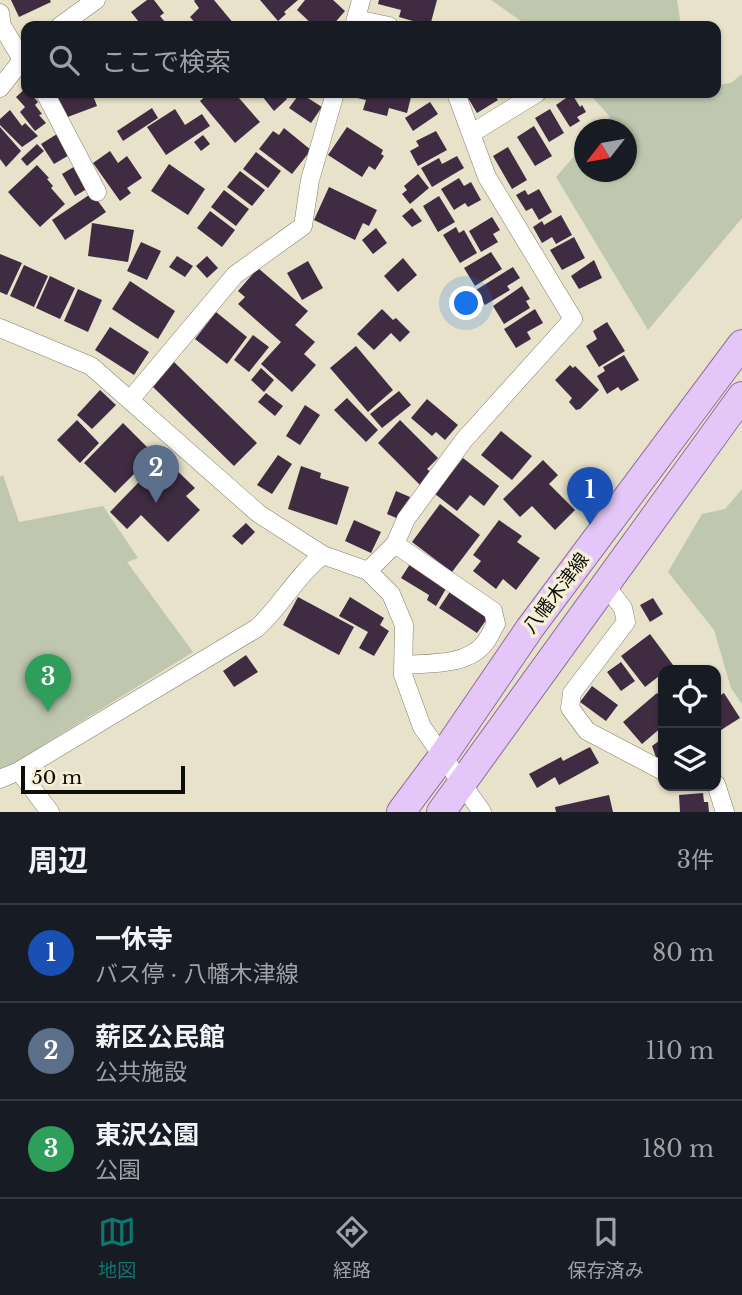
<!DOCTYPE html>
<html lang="ja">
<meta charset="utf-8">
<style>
body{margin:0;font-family:"Libre Baskerville","Noto Sans JP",serif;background:#242831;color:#f1f3f6}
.controls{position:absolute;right:21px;bottom:21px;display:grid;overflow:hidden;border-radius:14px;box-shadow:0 2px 5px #0004}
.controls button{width:63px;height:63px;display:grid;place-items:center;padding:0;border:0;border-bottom:2px solid #363941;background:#171b24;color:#f1f3f6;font:35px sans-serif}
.compass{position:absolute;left:574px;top:119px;width:63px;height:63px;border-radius:50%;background:#171b24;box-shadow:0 2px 5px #0004;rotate:239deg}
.scale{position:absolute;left:21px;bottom:18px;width:164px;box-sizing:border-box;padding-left:7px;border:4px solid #0f0e06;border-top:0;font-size:19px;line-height:24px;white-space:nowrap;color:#0f0e06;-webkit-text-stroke:5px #f4efd6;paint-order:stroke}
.you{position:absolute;left:467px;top:304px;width:24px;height:24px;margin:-18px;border:5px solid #fff;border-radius:50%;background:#1a73e8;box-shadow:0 0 0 10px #1a73e833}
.badge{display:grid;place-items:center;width:46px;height:46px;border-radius:50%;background:#0f766e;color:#fff;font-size:23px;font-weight:700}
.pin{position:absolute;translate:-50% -58px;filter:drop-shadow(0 2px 4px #0008)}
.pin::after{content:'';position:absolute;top:37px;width:24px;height:21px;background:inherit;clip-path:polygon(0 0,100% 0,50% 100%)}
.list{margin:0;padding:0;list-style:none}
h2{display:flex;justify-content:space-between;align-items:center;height:91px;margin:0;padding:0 28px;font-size:30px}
h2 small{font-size:23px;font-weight:400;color:#9ea1a6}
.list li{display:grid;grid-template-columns:46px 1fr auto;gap:21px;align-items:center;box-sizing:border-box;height:98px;padding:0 28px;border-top:2px solid #363941}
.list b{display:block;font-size:26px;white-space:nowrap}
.list p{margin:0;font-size:23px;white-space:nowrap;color:#9ea1a6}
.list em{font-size:23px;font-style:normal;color:#9ea1a6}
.icon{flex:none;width:38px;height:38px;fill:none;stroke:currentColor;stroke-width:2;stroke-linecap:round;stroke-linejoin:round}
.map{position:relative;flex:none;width:742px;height:812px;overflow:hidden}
.search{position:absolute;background:#171b24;box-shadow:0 2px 5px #0004;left:21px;right:21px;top:21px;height:77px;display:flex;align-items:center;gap:18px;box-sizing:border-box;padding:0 24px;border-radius:14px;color:#9ea1a6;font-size:26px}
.sheet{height:385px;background:#171b24}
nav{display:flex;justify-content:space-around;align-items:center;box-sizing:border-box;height:98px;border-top:2px solid #363941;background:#171b24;font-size:19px;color:#9ea1a6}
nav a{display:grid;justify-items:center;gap:4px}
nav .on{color:#0f766e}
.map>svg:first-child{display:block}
.green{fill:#bfc7af}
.building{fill:#402c42}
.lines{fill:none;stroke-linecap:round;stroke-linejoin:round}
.street-casing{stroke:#85816a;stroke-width:19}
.primary-casing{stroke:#8e6ea1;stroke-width:30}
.street{stroke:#fff;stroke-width:18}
.primary{stroke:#e4c7f8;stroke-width:28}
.labels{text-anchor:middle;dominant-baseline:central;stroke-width:7;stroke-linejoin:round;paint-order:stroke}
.street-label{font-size:19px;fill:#0f0e06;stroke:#f4efd6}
</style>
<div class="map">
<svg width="742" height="812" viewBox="0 0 742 812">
<rect width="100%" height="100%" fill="#e7e2c9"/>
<path class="green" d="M 491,0 L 677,0 L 681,26 L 528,26 Z
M 742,74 L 742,218 L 648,330 L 556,177 L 584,145 L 584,172 L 626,172 L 626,130 L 598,129 L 610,117 L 589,93 L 716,93 L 716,85 L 731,83 Z
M 3,475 L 19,522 L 103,506 L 138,558 L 127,562 L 193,652 L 0,772 L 0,477 Z
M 742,489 L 742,704 L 731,688 L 714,630 L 668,572 L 702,514 L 725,509 Z"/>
<path class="building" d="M 11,0 L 50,0 L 51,2 L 19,17 Z
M 147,0 L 154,0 L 164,13 L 160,16 L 165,22 L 160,26 L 142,26 L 131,12 Z
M 195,0 L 214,0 L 234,24 L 231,26 L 198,26 L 190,17 L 199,8 L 194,1 Z
M 260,0 L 298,0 L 284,12 L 286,14 L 278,21 Z
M 305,0 L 333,0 L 345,11 L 332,26 L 314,26 L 297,10 Z
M 379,0 L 437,0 L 430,26 L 399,17 L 401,10 L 378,4 Z
M 26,88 L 26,93 L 30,93 L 38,102 L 35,105 L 42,114 L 39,115 L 46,123 L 35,131 L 20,112 L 25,107 L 16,97 Z
M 56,93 L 92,93 L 97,106 L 65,118 Z
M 209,93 L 245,93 L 239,98 L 260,122 L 235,143 L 200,101 Z
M 265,93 L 285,93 L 283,94 L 287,99 L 274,111 L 262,96 Z
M 300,93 L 322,107 L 311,123 L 289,108 Z
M 350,93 L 412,93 L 407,113 L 389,108 L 387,116 L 363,110 L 366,100 L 349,96 Z
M 465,93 L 493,93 L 498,100 L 477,113 Z
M 572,94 L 580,107 L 582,105 L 586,112 L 577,117 L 580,121 L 570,127 L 556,105 Z
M 430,102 L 438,114 L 413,131 L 405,118 Z
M 152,108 L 158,118 L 123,141 L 117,131 Z
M 175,109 L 185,125 L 202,114 L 210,126 L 166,155 L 147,127 Z
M 550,109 L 564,133 L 549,142 L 535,118 Z
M 10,110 L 22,126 L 25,123 L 38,136 L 22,147 L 0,125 L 0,119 Z
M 534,126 L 552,156 L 535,166 L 517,137 Z
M 0,127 L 21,151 L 6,167 L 0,159 Z
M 347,127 L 383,150 L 381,154 L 384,156 L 375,170 L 369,166 L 362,177 L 328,155 Z
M 284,128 L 311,150 L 292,174 L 259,149 L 273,131 L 279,135 Z
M 436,131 L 447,150 L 418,166 L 410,151 L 419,146 L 416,141 Z
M 57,134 L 71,154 L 54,164 L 41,144 Z
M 203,135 L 210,144 L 201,151 L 194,142 Z
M 37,144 L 44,151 L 27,166 L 21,159 Z
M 508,147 L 527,180 L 512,189 L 493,156 Z
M 110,151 L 118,163 L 127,156 L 142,178 L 127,188 L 131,193 L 120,201 L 93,163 Z
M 256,152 L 281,171 L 268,188 L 243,169 Z
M 457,156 L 464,168 L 432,187 L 421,168 L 439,158 L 442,164 Z
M 169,164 L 205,189 L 188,215 L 151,191 Z
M 37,165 L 49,178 L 47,179 L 53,186 L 51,188 L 65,204 L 40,227 L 8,192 Z
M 77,165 L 90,187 L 75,196 L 62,174 Z
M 240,171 L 265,190 L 252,206 L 227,187 Z
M 418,174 L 429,188 L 410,204 L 402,194 L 407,190 L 404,186 Z
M 459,178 L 464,186 L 471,182 L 481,200 L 468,207 L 465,203 L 454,210 L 441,189 Z
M 329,187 L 377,210 L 369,226 L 363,223 L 355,240 L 314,220 Z
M 539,189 L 552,212 L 539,220 L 532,208 L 526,211 L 516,195 L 525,190 L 528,195 Z
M 224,190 L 249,209 L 236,226 L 211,207 Z
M 92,193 L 106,212 L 65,240 L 52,220 Z
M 439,196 L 455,222 L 438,232 L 423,206 Z
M 412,208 L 422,221 L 412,227 L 402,216 Z
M 210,211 L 235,230 L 222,247 L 197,228 Z
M 561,215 L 572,235 L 556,244 L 552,237 L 542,243 L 533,227 L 542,221 L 544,225 Z
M 492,217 L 500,230 L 493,234 L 498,242 L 481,252 L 469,231 Z
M 92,223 L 134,230 L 128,262 L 88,256 Z
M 456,227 L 459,233 L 464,230 L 477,253 L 460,263 L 443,235 Z
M 376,228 L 387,243 L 373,254 L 362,240 Z
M 574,237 L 585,258 L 562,270 L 550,250 Z
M 141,242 L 161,251 L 147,280 L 127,271 Z
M 491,252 L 502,269 L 475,286 L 464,268 Z
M 0,254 L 22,263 L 7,295 L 0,292 Z
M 177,256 L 193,266 L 185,277 L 169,267 Z
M 207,256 L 218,268 L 207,278 L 196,266 Z
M 403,258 L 417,275 L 398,292 L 384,276 Z
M 594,260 L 602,278 L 579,289 L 571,276 Z
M 308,261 L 323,288 L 302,300 L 287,273 Z
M 24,265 L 48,276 L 34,307 L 10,296 Z
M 513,267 L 520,278 L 507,286 L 510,290 L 485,305 L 476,290 Z
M 258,268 L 308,311 L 295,325 L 315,342 L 304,354 L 316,365 L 292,392 L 261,364 L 281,342 L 238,304 L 245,297 L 238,291 Z
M 50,276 L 75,288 L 60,319 L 36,308 Z
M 130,281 L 175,311 L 158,339 L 112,309 Z
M 522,286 L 530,299 L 526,301 L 530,308 L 504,324 L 493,306 Z
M 78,289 L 102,300 L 88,332 L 64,321 Z
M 382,309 L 393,320 L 396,318 L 410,332 L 400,342 L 391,333 L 374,350 L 357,334 Z
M 535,309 L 543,323 L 527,332 L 531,339 L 516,348 L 504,329 Z
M 216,312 L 247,337 L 227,364 L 195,339 Z
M 607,322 L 625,351 L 599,367 L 586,346 L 597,339 L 593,331 Z
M 110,327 L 149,352 L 134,375 L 95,350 Z
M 253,335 L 269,347 L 249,372 L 234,360 Z
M 356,346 L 393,390 L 368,412 L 330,368 Z
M 624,355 L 639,380 L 621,391 L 618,387 L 607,394 L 597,376 L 605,371 L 603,367 Z
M 174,362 L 257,443 L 234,466 L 152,386 Z
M 570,365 L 573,368 L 575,366 L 599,390 L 580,409 L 576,410 L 569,402 L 572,398 L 555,380 Z
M 261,368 L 274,380 L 264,392 L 251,380 Z
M 100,390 L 116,405 L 92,429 L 77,415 Z
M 399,391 L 411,405 L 382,428 L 370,414 Z
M 266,393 L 283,406 L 275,416 L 258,402 Z
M 347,398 L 378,430 L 366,442 L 334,410 Z
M 427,399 L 458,425 L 445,440 L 436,432 L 432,436 L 411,418 Z
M 305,405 L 320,415 L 300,445 L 286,436 Z
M 77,420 L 99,443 L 80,463 L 57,440 Z
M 400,420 L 438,458 L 427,469 L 432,473 L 420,485 L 378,443 Z
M 123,423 L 154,454 L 115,493 L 84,463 Z
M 501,431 L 532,456 L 512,480 L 481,455 Z
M 278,455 L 292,464 L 272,494 L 257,485 Z
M 163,457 L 195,488 L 186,496 L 200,510 L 168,542 L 141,515 L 127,529 L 110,512 Z
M 463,458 L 499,486 L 484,506 L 470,495 L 457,511 L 435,494 Z
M 543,460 L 558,475 L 549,484 L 575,510 L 555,530 L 532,506 L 520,517 L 503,499 Z
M 301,466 L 321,473 L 320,478 L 349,487 L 337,525 L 288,509 Z
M 396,491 L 410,497 L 401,520 L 387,514 Z
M 440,504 L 480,535 L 452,572 L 412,542 Z
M 354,520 L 381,532 L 371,553 L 345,541 Z
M 499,520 L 522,536 L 517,542 L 540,558 L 516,590 L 503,579 L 496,589 L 473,571 L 481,561 L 473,555 Z
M 246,523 L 255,532 L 242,545 L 232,536 Z
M 410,564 L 447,587 L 436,606 L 427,600 L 429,595 L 401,578 Z
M 451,590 L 489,616 L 477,633 L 439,608 Z
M 298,597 L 354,627 L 339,655 L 283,625 Z
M 350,597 L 384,618 L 380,625 L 389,631 L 374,656 L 359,648 L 368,632 L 339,616 Z
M 653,598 L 663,614 L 650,622 L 640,605 Z
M 650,634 L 673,665 L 663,670 L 663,673 L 645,687 L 621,656 Z
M 246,655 L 258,672 L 234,687 L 223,671 Z
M 621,662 L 635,681 L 621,691 L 607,672 Z
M 592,686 L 618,705 L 606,721 L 580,702 Z
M 657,693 L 663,700 L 663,726 L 642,744 L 623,722 Z
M 724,693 L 740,718 L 721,730 L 716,722 L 716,698 Z
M 663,738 L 663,761 L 657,760 L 652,746 Z
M 590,747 L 599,763 L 559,785 L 555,777 L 537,788 L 529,774 L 561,757 L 563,761 Z
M 703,793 L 704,802 L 708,802 L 709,812 L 680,812 L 679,795 Z
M 609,795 L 613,812 L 556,812 L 555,807 Z"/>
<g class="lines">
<g class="street-casing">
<path id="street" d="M 0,13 L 2,26 L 26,66
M 356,19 L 389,26
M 60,26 L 96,0
M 354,26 L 361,0
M 0,88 L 26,55
M 45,93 L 97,192
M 472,133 L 537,93
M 0,328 L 91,366 L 259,514 L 323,555 L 368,571 L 391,594 L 404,625 L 403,675 L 422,727 L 482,812
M 130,400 L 235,275 L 303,226 L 310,180 L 335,93
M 395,544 L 493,611 L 496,624 C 492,630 489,638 484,644 C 466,666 429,663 403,665
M 368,571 L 395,544 L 406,519 L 464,440 L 573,319 L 487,177 L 456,93
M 606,586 L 623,608 L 626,622 L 572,693 L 570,708 L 587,731 L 663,771
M 19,771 L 50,812
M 0,779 L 19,771 L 257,628 C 281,606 297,575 323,555
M 716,784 L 725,812"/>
</g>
<g class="primary-casing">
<path id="primary" d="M 401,812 L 442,757 L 530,628 L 742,344
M 441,812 L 742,396"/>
</g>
<use href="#street" class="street"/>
<use href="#primary" class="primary"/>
</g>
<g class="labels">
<g class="street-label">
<text transform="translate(556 593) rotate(-53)">八幡木津線</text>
</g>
</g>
</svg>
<div class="controls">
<button><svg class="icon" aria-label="locate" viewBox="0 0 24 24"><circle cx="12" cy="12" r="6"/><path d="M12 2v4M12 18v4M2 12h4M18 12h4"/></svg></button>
<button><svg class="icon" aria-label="layers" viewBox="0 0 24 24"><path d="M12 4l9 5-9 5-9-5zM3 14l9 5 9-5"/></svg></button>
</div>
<svg class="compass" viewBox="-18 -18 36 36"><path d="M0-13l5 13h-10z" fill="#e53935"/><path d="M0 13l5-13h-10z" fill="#9ea1a6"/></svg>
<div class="scale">50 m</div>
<div class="you"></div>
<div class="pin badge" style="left:590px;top:525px;background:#1a4fb4">1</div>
<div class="pin badge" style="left:156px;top:503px;background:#5c6f8a">2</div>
<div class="pin badge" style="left:48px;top:712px;background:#2e9e5b">3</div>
<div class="search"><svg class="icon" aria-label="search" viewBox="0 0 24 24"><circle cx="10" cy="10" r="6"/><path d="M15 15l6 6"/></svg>ここで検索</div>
</div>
<section class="sheet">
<h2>周辺<small>3件</small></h2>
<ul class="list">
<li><span class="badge" style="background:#1a4fb4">1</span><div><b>一休寺</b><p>バス停 · 八幡木津線</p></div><em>80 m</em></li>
<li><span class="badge" style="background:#5c6f8a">2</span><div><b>薪区公民館</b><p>公共施設</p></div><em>110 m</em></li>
<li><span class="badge" style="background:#2e9e5b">3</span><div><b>東沢公園</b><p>公園</p></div><em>180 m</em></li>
</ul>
</section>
<nav>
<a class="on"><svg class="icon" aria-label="map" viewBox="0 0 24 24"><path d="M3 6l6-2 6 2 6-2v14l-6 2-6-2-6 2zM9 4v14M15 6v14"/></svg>地図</a>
<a><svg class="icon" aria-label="directions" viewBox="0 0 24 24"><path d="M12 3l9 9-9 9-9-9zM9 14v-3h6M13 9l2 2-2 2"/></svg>経路</a>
<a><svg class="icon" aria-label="saved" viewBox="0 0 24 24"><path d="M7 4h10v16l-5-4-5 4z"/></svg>保存済み</a>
</nav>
